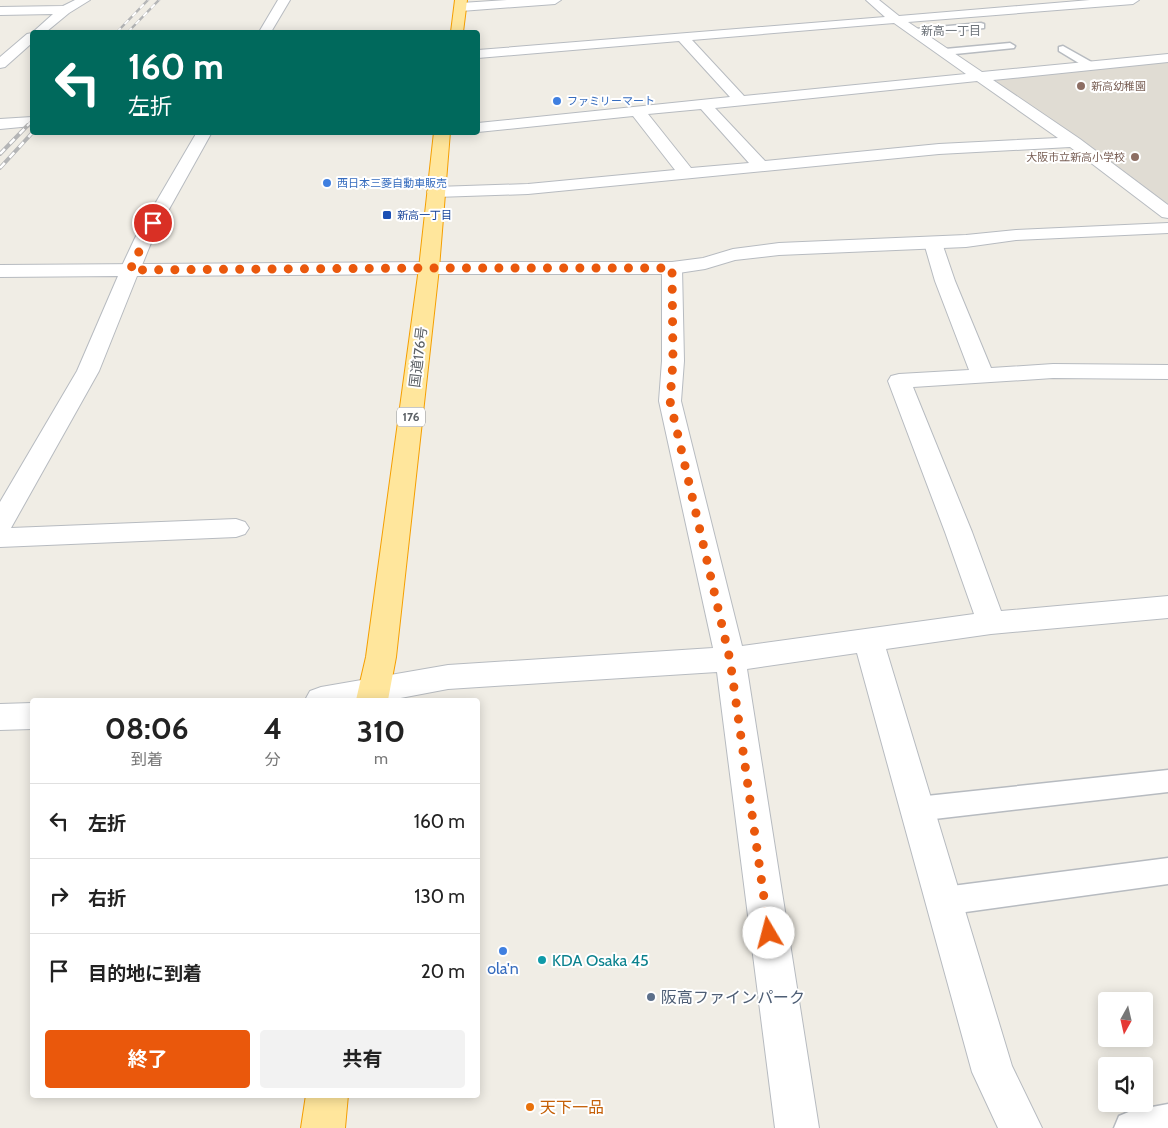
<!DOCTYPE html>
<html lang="ja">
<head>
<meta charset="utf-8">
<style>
	body { margin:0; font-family:Cabin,"Noto Sans JP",sans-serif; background:#f2f2f2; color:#222; height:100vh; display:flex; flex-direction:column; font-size:19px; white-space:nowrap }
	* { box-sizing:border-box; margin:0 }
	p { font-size:16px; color:#767676 }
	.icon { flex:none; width:28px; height:28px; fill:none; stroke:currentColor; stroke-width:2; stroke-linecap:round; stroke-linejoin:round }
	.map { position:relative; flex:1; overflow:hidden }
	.details { position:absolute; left:30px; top:698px; width:450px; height:400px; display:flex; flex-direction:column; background:#fff; border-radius:5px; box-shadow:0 2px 12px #0003 }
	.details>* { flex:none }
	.top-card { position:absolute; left:30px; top:30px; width:450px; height:105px; border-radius:5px; box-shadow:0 2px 12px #0003; background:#00695c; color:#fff; overflow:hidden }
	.needle { width:32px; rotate:188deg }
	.tools { position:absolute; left:1098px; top:992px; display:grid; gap:10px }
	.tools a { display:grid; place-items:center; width:55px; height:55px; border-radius:5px; background:#fff; box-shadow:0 2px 12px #0003; font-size:25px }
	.pin { position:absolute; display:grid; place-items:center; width:42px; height:42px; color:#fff; margin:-21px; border:2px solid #fff; border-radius:50%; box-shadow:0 1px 5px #0007 }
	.me { position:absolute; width:55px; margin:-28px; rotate:352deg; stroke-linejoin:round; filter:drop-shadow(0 0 4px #0008) }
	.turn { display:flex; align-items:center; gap:18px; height:105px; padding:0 15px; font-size:22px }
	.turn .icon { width:65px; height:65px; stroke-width:2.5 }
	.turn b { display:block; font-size:35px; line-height:42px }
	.eta { display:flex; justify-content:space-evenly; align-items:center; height:85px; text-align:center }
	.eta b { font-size:30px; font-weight:700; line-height:35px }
	.primary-button { display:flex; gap:10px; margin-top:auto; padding:10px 15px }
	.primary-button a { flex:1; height:58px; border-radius:5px; background:#ea580c; color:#fff; font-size:20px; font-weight:700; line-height:58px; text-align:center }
	.primary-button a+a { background:#f2f2f2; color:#222 }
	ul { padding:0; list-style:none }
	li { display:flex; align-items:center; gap:15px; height:75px; padding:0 15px; border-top:1px solid #e0e0e0 }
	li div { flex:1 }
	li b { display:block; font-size:19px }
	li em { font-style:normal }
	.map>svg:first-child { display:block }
</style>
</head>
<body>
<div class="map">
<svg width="1168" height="1128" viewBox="0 0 1168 1128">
	<rect width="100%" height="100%" fill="#f0ede5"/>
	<!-- education -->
	<path fill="#e0dcd3" d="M 1168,61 L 1168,204 L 995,83 L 999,78 Z"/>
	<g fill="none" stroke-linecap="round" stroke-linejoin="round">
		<!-- service casing -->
		<g stroke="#b7bbc0" stroke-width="3">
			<path id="service" d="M 981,23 L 984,24 L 984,28 L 916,35 L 911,32 L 916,29 Z
				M 1010,43 L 1015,46 L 1014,48 L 945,55 L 940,52 L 945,49 Z
				M 1063,46 L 1095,64 L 1096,66 L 1091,69 L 1087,68 L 1059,51 L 1059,47 Z
				M 1168,770 L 1168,792 L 917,821 L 908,817 L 904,809 L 908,801 L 917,797 Z
				M 1168,858 L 1168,884 L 944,915 L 934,911 L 930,901 L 934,891 L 944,887 Z
				M 1168,1104 L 1168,1128 L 1114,1128 L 1119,1116 L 1131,1111 Z"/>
		</g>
		<!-- minor casing -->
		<g stroke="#b7bbc0" stroke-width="2">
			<path id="minor" d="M 507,0 L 561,0 L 555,4 L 461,11 L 455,7 L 461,3 Z
				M 866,0 L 879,0 L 899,16 L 1090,0 L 1139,0 L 1133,4 L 908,22 L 982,72 L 1168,54 L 1168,62 L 993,80 L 1080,139 L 1168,205 L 1168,218 L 1162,217 L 1070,147 L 939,154 L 528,194 L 436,197 L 430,196 L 427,192 L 430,188 L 436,187 L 528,184 L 675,170 L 633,116 L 478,132 L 478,123 L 730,97 L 679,41 L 478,58 L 478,50 L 885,17 ZM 894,23 L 966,74 L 744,96 L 692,40 ZM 977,81 L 1058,138 L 939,144 L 765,161 L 715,108 ZM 701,109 L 749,163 L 691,168 L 648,114 Z
				M 933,237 L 940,239 L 942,243 L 955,281 L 991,368 L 1053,364 L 1168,365 L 1168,379 L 1053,378 L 913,387 L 972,532 L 1001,611 L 1168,596 L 1168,618 L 991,634 L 886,649 L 1012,1066 L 1042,1128 L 998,1128 L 972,1072 L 857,653 L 747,669 L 819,1128 L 775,1128 L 717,672 L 448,689 L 390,700 L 305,700 L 310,691 L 321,687 L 448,665 L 713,648 L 659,401 L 662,361 L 662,268 L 665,264 L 672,262 L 679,264 L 682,268 L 684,361 L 681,401 L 742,646 L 974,614 L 945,532 L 888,381 L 891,376 L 899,374 L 969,370 L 935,281 L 924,243 L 926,239 Z
				M 429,262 L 436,264 L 439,268 L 436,272 L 429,274 L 137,276 L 99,371 L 11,528 L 236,519 L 245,522 L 249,528 L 245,534 L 236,537 L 0,547 L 0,502 L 77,371 L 118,276 L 0,277 L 0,265 Z
				M 32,703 L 32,729 L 0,730 L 0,704 Z"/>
		</g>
		<!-- tertiary casing -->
		<g stroke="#b7bbc0" stroke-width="2">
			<path id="tertiary" d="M 75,0 L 90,0 L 69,13 L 46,32 L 33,32 L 53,14 L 0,15 L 0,7 L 63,6 Z
				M 278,0 L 290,0 L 271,32 L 259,32 Z
				M 32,33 L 32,43 L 5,67 L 0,68 L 0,57 L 27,34 Z
				M 32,117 L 32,126 L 0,129 L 0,119 Z
				M 197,132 L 212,132 L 153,238 L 140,270 L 137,274 L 130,276 L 123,274 L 120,270 L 135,238 Z
				M 1168,223 L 1168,233 L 1016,240 L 966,247 L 779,255 L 735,260 L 705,269 L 672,274 L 429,274 L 422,272 L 419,268 L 422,264 L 429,262 L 672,262 L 703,258 L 733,249 L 779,243 L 966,235 L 1016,230 Z"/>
		</g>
		<!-- trunk casing -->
		<g stroke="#f59f00" stroke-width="2">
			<path id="trunk" d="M 455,0 L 467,0 L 463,32 L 451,32 Z
				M 434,132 L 450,132 L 439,268 L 396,657 L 388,700 L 356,700 L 366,657 L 419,268 Z
				M 306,1095 L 348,1095 L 345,1128 L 301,1128 Z"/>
		</g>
		<!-- service -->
		<use href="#service" fill="#fff" fill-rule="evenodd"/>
		<!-- minor -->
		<use href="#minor" fill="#fff" fill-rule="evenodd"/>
		<!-- tertiary -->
		<use href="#tertiary" fill="#fff" fill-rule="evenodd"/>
		<!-- trunk -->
		<use href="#trunk" fill="#ffe69c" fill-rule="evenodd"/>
		<!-- rail-far1 casing -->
		<g stroke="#b4b5b6" stroke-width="2.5">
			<path id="rail-far1" d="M 117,32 L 148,0
				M 128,32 L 159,0
				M 27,126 L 32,121"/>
		</g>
		<!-- rail casing -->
		<g stroke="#b4b5b6" stroke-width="4">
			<path id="rail" d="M 0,154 L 28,125
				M 0,168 L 33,132"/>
		</g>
		<!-- rail-far1 -->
		<use href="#rail-far1" stroke="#fff" stroke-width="2" stroke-dasharray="5.5" stroke-linecap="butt"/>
		<!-- rail -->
		<use href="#rail" stroke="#fff" stroke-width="2.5" stroke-dasharray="7" stroke-linecap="butt"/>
	</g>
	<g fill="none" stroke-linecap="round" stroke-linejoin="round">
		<!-- route -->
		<path stroke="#ea580c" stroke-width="9" stroke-dasharray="0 16.2" d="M 153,223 L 130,270 L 429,268 L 672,268 L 673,361 L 670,401 L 730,660 L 769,933"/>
	</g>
	<!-- markers -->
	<g fill="#8d6e63" stroke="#fff" stroke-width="2">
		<circle cx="1081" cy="86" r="5"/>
		<circle cx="1135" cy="157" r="5"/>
	</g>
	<g fill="#3f7fe0" stroke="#fff" stroke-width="2">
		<circle cx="557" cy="101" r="5"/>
		<circle cx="327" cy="183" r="5"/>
		<circle cx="503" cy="951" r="5"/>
	</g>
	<rect fill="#1a4fb4" stroke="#fff" stroke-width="2" x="382" y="210" width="10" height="10" rx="2.5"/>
	<circle fill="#0f9aa8" stroke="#fff" stroke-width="2" cx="542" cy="960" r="5"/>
	<circle fill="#5c6f8a" stroke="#fff" stroke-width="2" cx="651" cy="997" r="5"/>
	<circle fill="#e8710a" stroke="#fff" stroke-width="2" cx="530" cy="1107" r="5"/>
	<g text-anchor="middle" stroke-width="4" stroke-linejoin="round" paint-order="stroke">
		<!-- far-education labels -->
		<g font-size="11" fill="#785e54" stroke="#fff" text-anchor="start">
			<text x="1091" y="90">新高幼稚園</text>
			<text x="1125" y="161" text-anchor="end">大阪市立新高小学校</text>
		</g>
		<!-- far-shop labels -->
		<g font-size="11" fill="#366cbe" stroke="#fff" text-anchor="start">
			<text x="567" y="105">ファミリーマート</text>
			<text x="337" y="187">西日本三菱自動車販売</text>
		</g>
		<!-- far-transit labels -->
		<g font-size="11" fill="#164399" stroke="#fff" text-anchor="start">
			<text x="397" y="219">新高一丁目</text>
		</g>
		<!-- far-neighbourhood labels -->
		<g font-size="12" fill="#6d7379" stroke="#fff">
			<text x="951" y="35">新高一丁目</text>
		</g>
		<!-- shield labels -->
		<rect fill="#fff" stroke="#8d9094" stroke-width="1" x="397" y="407.5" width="28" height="19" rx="4"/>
		<g font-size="12" font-weight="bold" fill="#5c6166">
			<text x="411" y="421">176</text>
		</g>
		<!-- street labels -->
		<g font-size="14" fill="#5c6166" stroke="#fff">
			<text transform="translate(418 357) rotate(-83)" y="5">国道176号</text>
		</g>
		<!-- near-culture labels -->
		<g font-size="16" fill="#0d838f" stroke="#fff" text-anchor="start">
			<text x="552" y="966">KDA Osaka 45</text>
		</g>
		<!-- near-shop labels -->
		<g font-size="16" fill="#366cbe" stroke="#fff">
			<text x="503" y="974">ola'n</text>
		</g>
		<!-- near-service labels -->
		<g font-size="16" fill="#4e5e75" stroke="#fff" text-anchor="start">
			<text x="661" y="1003">阪高ファインパーク</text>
		</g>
		<!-- near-food labels -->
		<g font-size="16" fill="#c56008" stroke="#fff" text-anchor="start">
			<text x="540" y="1113">天下一品</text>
		</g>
	</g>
</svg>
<div class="tools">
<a><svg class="needle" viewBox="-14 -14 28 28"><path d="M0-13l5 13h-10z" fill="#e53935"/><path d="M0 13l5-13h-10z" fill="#767676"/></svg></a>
<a><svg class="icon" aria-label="sound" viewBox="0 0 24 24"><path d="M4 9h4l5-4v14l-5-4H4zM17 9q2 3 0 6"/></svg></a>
</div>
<div class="pin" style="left:153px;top:223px;background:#d93025"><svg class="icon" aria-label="arrive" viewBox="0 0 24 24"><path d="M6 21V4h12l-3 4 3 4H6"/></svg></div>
<svg class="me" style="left:769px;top:933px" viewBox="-20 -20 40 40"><circle r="19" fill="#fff"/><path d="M0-13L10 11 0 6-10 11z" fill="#ea580c"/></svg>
<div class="top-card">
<div class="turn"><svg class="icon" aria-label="left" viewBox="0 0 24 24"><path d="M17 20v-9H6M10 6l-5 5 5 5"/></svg><div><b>160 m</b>左折</div></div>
</div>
<section class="details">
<div class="eta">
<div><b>08:06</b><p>到着</p></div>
<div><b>4</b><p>分</p></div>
<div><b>310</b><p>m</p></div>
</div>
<ul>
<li><svg class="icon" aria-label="left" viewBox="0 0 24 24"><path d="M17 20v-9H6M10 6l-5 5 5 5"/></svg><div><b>左折</b></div><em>160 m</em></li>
<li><svg class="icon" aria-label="right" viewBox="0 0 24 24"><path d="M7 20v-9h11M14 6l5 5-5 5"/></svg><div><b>右折</b></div><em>130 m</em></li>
<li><svg class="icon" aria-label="arrive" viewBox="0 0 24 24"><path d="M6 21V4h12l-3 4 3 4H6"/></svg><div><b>目的地に到着</b></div><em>20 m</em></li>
</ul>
<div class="primary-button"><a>終了</a><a>共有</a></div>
</section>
</div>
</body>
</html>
